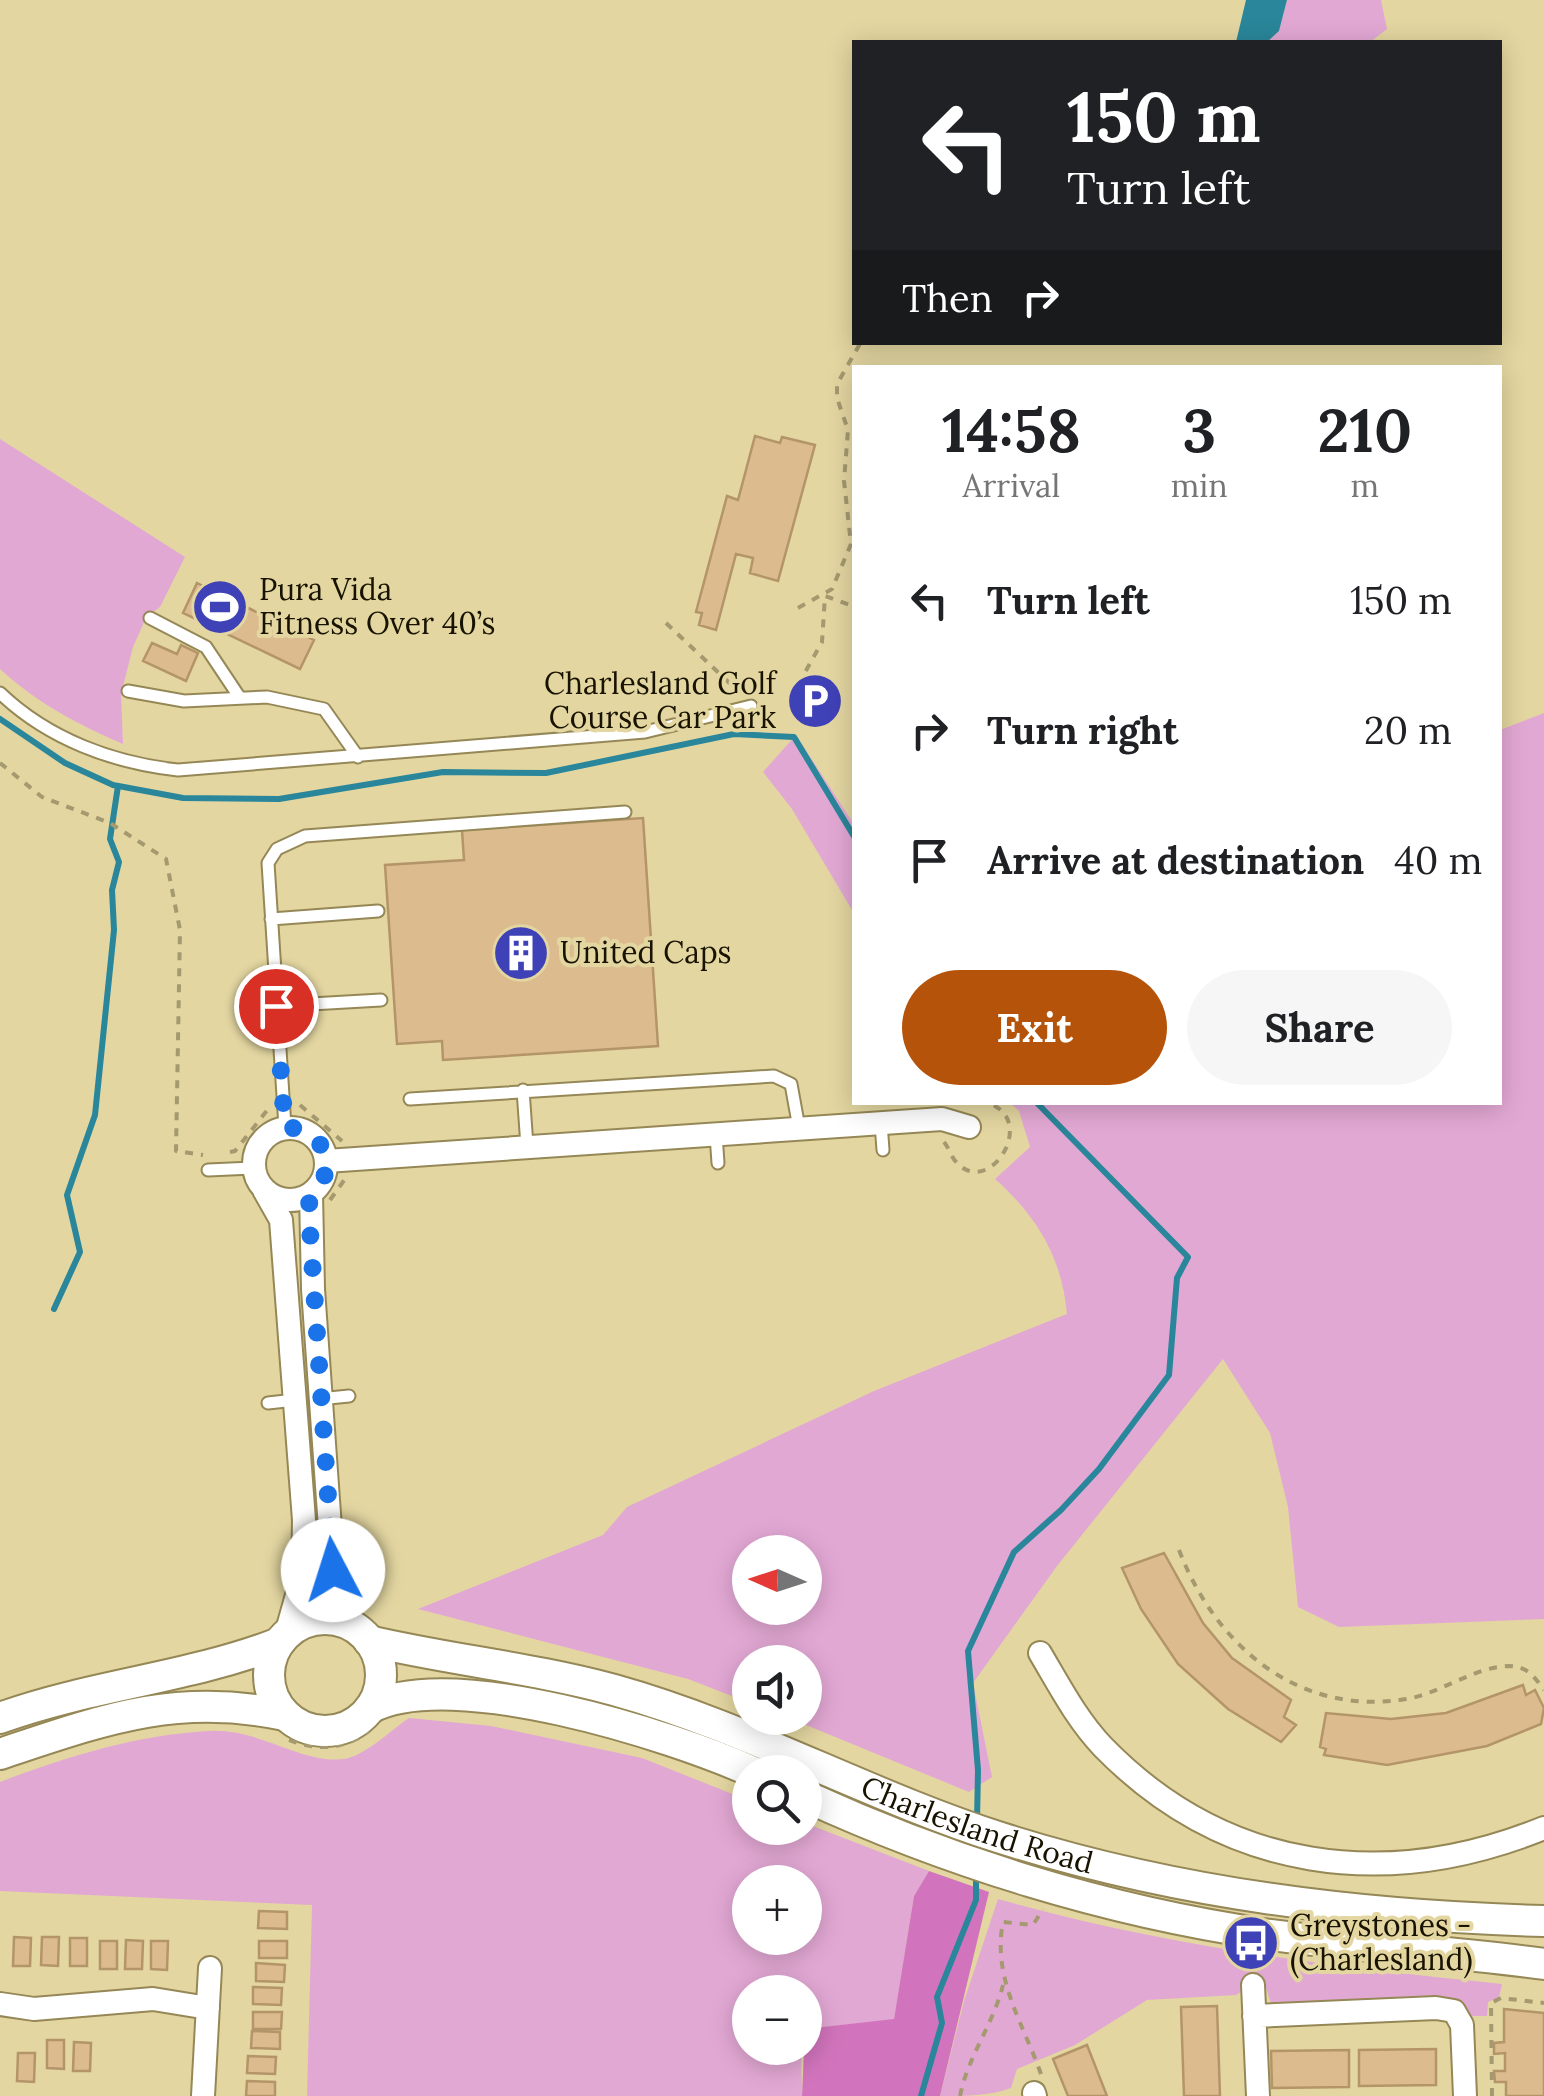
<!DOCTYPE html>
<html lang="en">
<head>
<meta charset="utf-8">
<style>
	body { margin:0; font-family:Lora,serif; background:#f6f6f6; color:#202124; height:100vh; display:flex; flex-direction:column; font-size:38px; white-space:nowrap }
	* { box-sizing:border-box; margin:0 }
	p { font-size:32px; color:#757577 }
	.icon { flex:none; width:55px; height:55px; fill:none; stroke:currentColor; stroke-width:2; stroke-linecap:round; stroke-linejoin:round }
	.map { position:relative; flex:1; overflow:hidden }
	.details { position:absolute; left:852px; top:365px; width:650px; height:740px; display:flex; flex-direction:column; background:#fff; border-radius:0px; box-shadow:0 5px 25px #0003 }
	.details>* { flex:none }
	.guide { position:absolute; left:852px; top:40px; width:650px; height:305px; border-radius:0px; box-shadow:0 5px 25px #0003; background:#202124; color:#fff; overflow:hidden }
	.needle { width:65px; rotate:273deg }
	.buttons { position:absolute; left:732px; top:1535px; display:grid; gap:20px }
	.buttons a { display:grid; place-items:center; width:90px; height:90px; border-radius:50%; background:#fff; box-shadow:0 5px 25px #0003; font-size:50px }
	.pin { position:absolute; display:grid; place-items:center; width:85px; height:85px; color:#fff; margin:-42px; border:5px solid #fff; border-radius:50%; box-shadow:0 2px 10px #0007 }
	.me { position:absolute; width:110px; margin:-55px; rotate:355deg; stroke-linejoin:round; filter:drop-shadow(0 0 8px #0008) }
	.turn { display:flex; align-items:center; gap:35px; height:210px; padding:0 50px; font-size:45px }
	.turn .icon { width:130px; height:130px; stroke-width:2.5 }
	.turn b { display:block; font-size:70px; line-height:85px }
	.then { display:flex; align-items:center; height:95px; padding:0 50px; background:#0003; gap:20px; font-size:38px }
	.eta { display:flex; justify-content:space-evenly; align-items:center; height:170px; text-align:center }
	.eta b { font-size:60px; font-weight:800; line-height:70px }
	.cta { display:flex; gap:20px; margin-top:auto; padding:20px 50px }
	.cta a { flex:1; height:115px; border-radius:60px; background:#b45309; color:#fff; font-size:40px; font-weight:800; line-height:115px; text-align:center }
	.cta a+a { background:#f6f6f6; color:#202124 }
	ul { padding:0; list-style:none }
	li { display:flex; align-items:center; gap:30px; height:130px; padding:0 50px }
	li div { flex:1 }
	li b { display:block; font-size:38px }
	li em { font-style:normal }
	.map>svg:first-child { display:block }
</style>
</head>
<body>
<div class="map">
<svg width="1544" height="2096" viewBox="0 0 1544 2096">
	<rect width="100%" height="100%" fill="#e3d6a1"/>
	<!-- green -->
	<path fill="#e2a8d4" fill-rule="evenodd" d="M 1287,0 L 1381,0 L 1387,29 L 1370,42 L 1267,42 L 1279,31 Z
		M 0,439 L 185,557 L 160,607 L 146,618 L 133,647 L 121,694 L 123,744 C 77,724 37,703 0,669 Z
		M 1544,713 L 1544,1619 L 1339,1627 L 1298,1607 L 1288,1507 L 1270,1433 L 1223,1359 L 1057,1566 L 973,1683 L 992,1777 L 969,1792 L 789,1718 L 805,1718 L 805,1662 L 750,1662 L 750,1703 L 688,1679 L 418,1609 L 603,1535 L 627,1507 L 874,1391 L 1067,1314 C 1062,1258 1037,1216 995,1179 L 1030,1147 L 1019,1111 L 1010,1103 L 1500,1102 L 1500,730 ZM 750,1552 L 805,1552 L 805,1608 L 750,1608 Z
		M 796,735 L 855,826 L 855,915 L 792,809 L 763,772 Z
		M 409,1718 L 491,1726 L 642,1758 L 750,1801 L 750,1828 L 805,1828 L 805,1823 L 929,1871 L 914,1896 L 894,2020 L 805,2029 L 805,1992 L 750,1992 L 750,2048 L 801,2048 L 802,2096 L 307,2096 L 312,1905 L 0,1891 L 0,1782 C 69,1756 136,1735 209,1731 C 260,1728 300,1764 344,1759 C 365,1756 391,1730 409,1718 ZM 750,1882 L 805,1882 L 805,1938 L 750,1938 Z
		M 998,1899 C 1170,1947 1325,1966 1502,1984 L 1499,1997 L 1488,2002 L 1487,2016 L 1471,2016 L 1452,1999 L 1271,2003 L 1263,1979 L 1246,1980 L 1244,1990 L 1236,1995 L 1147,2000 L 1075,2045 L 1017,2069 L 1011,2088 C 988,2096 968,2096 940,2096 L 964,2001 Z"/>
	<!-- forest -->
	<path fill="#d274bd" d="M 929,1871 L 989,1892 L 940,2096 L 802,2096 L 805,2029 L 894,2019 L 914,1896 Z"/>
	<!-- water -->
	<path fill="#2a869a" d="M 1246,0 L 1287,0 L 1279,31 L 1267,42 L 1236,42 Z"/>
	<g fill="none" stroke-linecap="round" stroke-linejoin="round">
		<!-- stream -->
		<path stroke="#2a869a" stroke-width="6" d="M 0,719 L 65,763 L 113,785 L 183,798 L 279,799 L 443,772 L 546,773 L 734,734 L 794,737 L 855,838
			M 54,1309 L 80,1252 L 67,1195 L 95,1115 L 114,930 L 112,890 L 119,862 L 110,839 L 118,786
			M 977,1821 L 978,1770 L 968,1651 L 1014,1552 L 1061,1510 L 1099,1469 L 1169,1375 L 1177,1278 L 1188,1257 L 1036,1102
			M 921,2096 L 942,2023 L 937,1997 L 976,1900 L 976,1874"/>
	</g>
	<!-- building -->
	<path fill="#dcbc8f" stroke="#b49569" stroke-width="2.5" d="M 755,436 L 780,443 L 782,437 L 815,445 L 778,581 L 750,573 L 753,558 L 736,554 L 716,630 L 699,625 L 702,613 L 696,612 L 727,496 L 738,500 Z
		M 197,583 L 314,640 L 300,669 L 183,613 Z
		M 152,643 L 177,654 L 181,645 L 198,653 L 186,681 L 143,661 Z
		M 643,818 L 658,1046 L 443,1060 L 442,1041 L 397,1044 L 385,865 L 464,860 L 462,830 Z
		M 1164,1553 L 1203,1623 L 1232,1658 L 1291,1700 L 1284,1717 L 1296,1725 L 1281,1742 L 1228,1709 L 1178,1664 L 1141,1609 L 1122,1568 Z
		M 1523,1685 L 1526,1695 L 1535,1690 L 1544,1708 L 1541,1724 L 1487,1746 L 1387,1765 L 1324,1755 L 1326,1749 L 1320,1747 L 1326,1713 L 1391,1719 L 1446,1713 Z
		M 259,1911 L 287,1912 L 287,1929 L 258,1928 Z
		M 14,1937 L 31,1938 L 30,1966 L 13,1966 Z
		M 42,1937 L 59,1937 L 58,1966 L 41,1965 Z
		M 70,1938 L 87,1938 L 87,1966 L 70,1966 Z
		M 126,1940 L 143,1941 L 142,1969 L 125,1969 Z
		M 100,1941 L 117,1941 L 117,1969 L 100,1969 Z
		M 151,1941 L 168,1941 L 167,1970 L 151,1969 Z
		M 259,1941 L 287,1941 L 287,1958 L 259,1958 Z
		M 256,1963 L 285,1965 L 284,1982 L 256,1981 Z
		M 253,1987 L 282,1988 L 281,2005 L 253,2004 Z
		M 1217,2006 L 1220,2096 L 1184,2096 L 1181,2007 Z
		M 1504,2009 L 1544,2013 L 1544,2096 L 1506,2096 L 1506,2082 L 1495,2082 L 1494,2071 L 1505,2071 L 1505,2053 L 1494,2054 L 1494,2043 L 1504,2042 Z
		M 253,2012 L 282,2012 L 281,2029 L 253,2029 Z
		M 252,2031 L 280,2032 L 280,2049 L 251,2048 Z
		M 47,2040 L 64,2040 L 64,2069 L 47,2068 Z
		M 74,2042 L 91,2043 L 90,2071 L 73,2071 Z
		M 1087,2045 L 1107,2096 L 1068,2096 L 1053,2059 Z
		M 1436,2049 L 1436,2085 L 1359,2086 L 1359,2050 Z
		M 1349,2050 L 1349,2087 L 1272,2088 L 1271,2051 Z
		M 18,2053 L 35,2053 L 34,2082 L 17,2081 Z
		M 248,2056 L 276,2057 L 275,2074 L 247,2073 Z
		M 247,2081 L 275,2082 L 275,2096 L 246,2096 Z"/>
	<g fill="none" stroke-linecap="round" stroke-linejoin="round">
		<!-- service casing -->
		<g stroke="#958856" stroke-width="15">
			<path id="service" d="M 150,618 L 206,647 L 240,698
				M 128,691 L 184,701 L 267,697 L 324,709 L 358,757
				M 0,693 C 48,739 113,763 178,770 L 645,732 L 751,706
				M 271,919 L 378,911
				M 276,1006 L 381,1000
				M 523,1090 L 527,1146
				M 410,1099 L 774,1076 L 791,1084 L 799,1128
				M 881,1123 L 883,1150
				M 285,1127 L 268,863 L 277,849 L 305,836 L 625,812
				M 716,1134 L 718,1163
				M 208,1170 L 253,1168
				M 319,1399 L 349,1396
				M 268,1403 L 295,1400"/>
		</g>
		<!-- minor casing -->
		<g stroke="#958856" stroke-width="26">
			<path id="minor" d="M254 1164a36 36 0 1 1 72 0a36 36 0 1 1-72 0Z
				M 326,1161 L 942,1119 L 969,1127
				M 264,1190 L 281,1220 L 304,1520 L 303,1574 L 286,1634
				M 311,1194 L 313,1289 L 333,1570 L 351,1625
				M 1040,1653 C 1059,1685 1077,1720 1103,1747 C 1225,1872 1386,1892 1544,1828
				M 1253,1985 L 1258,2096
				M 0,2004 L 34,2009 L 153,1999 L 208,2008
				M 1254,2016 L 1436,2008 L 1454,2011 L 1462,2025 L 1465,2096
				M 1034,2093 L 1035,2096
				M 203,2096 L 210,1968"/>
		</g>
		<!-- secondary casing -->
		<g stroke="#958856" stroke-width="34">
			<g id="secondary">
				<circle cx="325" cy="1675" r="56"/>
				<path id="s1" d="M 369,1641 C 450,1660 534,1668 614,1690 C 747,1727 869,1796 1001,1838 C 1178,1894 1359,1916 1544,1921"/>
				<path d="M 370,1708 C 451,1665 671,1735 753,1772"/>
				<path d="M 0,1718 C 91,1685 189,1678 279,1643"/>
				<path d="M 0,1754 C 102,1720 176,1692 285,1715"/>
				<path d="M 805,1796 C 949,1862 1107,1911 1264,1934 C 1357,1947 1451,1951 1544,1964"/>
			</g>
		</g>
		<!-- path -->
		<path stroke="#a4996f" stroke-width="4" stroke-dasharray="8 8" stroke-linecap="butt" d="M 798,608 L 832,589 L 851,544 L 844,481 L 848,430 L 837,398 L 837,384 L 861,342
			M 666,623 L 739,692
			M 798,685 L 822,642 L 825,596 L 855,607
			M 0,763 L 42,797 L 110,823 L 166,859 L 180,930 L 176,1151 L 203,1155
			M 300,1105 L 342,1141
			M 944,1142 C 949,1148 951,1157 957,1163 C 991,1199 1041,1115 984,1102
			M 230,1152 L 235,1151 L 269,1108
			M 330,1200 L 345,1179
			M 1179,1550 C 1216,1646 1298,1717 1407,1699 C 1441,1693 1474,1667 1508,1666 C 1527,1666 1534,1676 1544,1690
			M 289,1740 C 317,1751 344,1750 369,1731
			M 1041,2074 C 1023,2023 992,1978 1003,1922 L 1033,1925 L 1043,1909
			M 960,2096 C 968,2056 993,2025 1003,1985
			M 1492,2096 L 1491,2003 L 1501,1998 L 1544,2003"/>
		<!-- service -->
		<use href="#service" stroke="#fff" stroke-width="11"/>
		<!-- minor -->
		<use href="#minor" stroke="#fff" stroke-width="22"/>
		<!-- secondary -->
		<use href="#secondary" stroke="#fff" stroke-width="30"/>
	</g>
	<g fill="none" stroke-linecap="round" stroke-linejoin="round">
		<!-- route -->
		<path stroke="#1a73e8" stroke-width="18" stroke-dasharray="0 32.4" d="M 276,1006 L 285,1127 C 310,1128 335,1149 324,1177 C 321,1184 312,1190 310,1197 C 308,1206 310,1220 310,1230 L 333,1570"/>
	</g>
	<!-- icons -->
	<defs>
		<g id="stadium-disc" transform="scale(2.875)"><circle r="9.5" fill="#3f41b6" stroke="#e3d6a1"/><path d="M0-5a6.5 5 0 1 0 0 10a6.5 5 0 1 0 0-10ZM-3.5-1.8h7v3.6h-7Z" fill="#fff"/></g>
		<g id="parking-disc" transform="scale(2.875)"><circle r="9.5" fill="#3f41b6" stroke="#e3d6a1"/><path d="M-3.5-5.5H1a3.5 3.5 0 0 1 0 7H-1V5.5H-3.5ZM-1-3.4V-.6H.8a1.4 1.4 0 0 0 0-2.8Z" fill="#fff"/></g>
		<g id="building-disc" transform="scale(2.875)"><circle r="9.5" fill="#3f41b6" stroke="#e3d6a1"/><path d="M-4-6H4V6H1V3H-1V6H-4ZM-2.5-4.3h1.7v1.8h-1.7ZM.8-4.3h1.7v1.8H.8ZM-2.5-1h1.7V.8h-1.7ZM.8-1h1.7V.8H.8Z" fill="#fff"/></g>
		<g id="bus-disc" transform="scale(2.875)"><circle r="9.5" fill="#3f41b6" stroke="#e3d6a1"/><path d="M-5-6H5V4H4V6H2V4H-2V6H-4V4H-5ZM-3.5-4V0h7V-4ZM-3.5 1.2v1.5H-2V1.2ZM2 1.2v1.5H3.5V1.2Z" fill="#fff"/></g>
	</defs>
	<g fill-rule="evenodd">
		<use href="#stadium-disc" x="220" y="607"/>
		<use href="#parking-disc" x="815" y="701"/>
		<use href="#building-disc" x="521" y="953"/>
		<use href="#bus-disc" x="1251" y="1943"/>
	</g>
	<g text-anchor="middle" stroke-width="8" stroke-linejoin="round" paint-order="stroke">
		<!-- poi labels -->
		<g font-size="30" fill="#181301" stroke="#e3d6a1" text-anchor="start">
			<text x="259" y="600">Pura Vida<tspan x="259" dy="34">Fitness Over 40’s</tspan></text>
			<text x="776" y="694" text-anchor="end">Charlesland Golf<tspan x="776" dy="34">Course Car Park</tspan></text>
			<text x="560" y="963">United Caps</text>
			<text x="1290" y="1936">Greystones -<tspan x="1290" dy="34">(Charlesland)</tspan></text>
		</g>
		<!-- street labels -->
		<g font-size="30" fill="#181301" stroke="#e3d6a1">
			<text dy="10" stroke="none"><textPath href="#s1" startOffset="638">Charlesland Road</textPath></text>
		</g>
	</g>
</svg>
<div class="buttons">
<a><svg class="needle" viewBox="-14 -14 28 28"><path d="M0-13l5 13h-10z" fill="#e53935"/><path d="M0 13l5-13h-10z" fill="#757577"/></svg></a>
<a><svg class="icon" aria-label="sound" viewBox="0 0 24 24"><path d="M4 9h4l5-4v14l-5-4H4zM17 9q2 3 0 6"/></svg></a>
<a><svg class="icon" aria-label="search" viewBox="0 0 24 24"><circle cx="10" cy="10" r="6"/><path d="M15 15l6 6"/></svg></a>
<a>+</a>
<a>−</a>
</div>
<div class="pin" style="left:276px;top:1006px;background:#d93025"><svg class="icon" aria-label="arrive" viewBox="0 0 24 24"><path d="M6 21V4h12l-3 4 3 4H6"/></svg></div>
<svg class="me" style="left:333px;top:1570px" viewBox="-20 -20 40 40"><circle r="19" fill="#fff"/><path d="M0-13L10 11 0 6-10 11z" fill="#1a73e8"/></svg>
<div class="guide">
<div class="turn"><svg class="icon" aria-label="left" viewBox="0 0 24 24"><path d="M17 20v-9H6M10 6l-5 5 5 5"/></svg><div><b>150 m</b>Turn left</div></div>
<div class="then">Then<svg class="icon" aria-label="right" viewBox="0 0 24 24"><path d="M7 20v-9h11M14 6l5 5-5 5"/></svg></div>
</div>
<section class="details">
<div class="eta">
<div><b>14:58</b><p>Arrival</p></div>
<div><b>3</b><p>min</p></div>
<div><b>210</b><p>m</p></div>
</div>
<ul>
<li><svg class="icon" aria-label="left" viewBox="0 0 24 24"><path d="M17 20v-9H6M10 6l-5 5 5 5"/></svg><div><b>Turn left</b></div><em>150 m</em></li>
<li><svg class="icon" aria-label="right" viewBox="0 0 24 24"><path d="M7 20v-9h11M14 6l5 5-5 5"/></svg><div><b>Turn right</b></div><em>20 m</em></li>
<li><svg class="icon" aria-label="arrive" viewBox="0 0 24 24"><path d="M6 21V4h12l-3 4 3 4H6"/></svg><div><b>Arrive at destination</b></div><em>40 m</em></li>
</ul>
<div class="cta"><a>Exit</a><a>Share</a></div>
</section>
</div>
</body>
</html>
